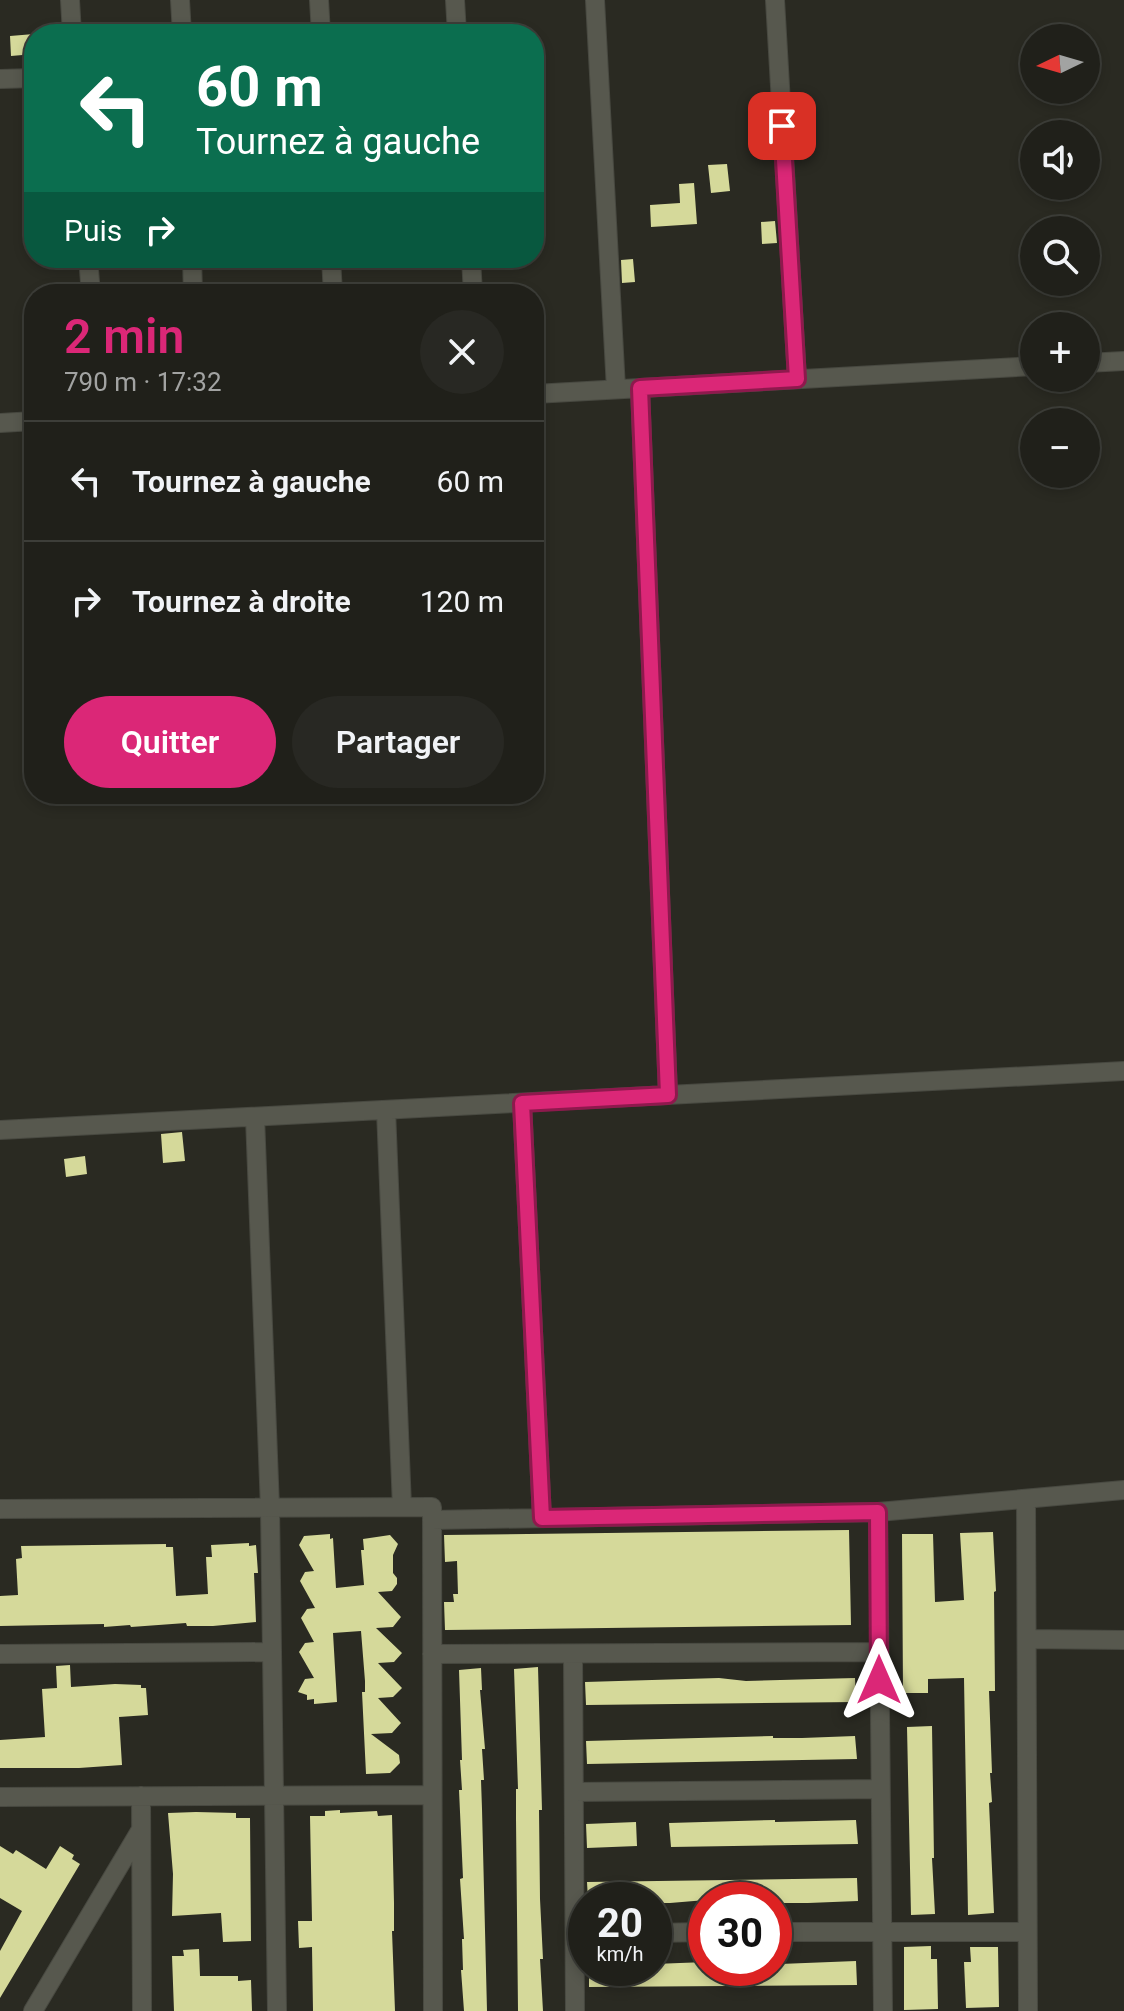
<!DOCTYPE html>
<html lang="fr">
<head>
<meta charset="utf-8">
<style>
	body { margin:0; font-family:Roboto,sans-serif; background:#282823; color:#f1f3f6; height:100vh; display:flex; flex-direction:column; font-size:30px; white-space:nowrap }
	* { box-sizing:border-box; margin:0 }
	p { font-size:26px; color:#a2a3a2 }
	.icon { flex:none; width:44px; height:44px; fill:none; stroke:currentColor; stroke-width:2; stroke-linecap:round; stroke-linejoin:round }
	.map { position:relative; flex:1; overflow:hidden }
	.panel { position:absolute; left:24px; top:284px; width:520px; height:520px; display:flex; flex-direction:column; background:#20201a; border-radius:32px; box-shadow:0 4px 12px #0003,0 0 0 2px #3d3e39 }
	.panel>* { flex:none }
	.guide { position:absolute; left:24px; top:24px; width:520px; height:244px; border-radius:32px; box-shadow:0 4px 12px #0003,0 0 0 2px #3d3e39; background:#0b6e4f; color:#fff; overflow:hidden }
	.needle { width:52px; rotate:265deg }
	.buttons { position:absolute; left:1020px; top:24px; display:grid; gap:16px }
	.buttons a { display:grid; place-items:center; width:80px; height:80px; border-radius:50%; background:#20201a; box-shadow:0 4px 12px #0003,0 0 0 2px #3d3e39; font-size:40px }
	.speed { position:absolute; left:568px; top:1882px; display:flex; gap:16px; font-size:40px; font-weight:700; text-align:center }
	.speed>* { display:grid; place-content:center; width:104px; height:104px; border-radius:50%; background:#20201a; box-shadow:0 4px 12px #0003,0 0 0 2px #3d3e39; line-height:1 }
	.speed small { font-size:20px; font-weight:400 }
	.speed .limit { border:12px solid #d22; background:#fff; color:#111 }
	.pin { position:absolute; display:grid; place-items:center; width:68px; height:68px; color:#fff; margin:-34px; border-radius:16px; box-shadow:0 4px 12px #0006 }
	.me { position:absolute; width:88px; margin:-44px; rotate:0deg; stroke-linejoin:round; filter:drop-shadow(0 0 6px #0008) }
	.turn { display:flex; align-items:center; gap:28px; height:168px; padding:0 40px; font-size:36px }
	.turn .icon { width:104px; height:104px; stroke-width:2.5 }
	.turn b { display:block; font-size:56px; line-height:68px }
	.then { display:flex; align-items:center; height:76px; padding:0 40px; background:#0003; gap:16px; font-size:30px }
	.round { display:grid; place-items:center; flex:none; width:84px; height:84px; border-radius:42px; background:#282823 }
	.headline { display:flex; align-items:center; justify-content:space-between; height:136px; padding:0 40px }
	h1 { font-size:48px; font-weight:600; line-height:60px; color:#db2777 }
	.action { display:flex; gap:16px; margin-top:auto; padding:16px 40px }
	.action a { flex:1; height:92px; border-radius:48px; background:#db2777; color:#fff; font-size:32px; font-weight:600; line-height:92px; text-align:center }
	.action a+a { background:#282823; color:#f1f3f6 }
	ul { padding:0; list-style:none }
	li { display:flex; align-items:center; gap:24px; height:120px; padding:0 40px; border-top:2px solid #3d3e39 }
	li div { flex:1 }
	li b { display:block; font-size:30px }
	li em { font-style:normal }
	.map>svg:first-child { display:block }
</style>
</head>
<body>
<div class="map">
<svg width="1124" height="2011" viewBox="0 0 1124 2011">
	<rect width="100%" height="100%" fill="#2a2a22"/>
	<!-- building -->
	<path fill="#d5d99a" d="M 34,34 L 34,54 L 11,56 L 10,36 Z
		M 727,164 L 730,191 L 711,193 L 708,165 Z
		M 694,183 L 697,224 L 651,227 L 650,205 L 680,203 L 679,184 Z
		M 775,221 L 777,243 L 762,244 L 761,222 Z
		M 633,259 L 635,282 L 622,283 L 621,260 Z
		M 182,1132 L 185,1161 L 163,1163 L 161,1134 Z
		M 85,1156 L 87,1174 L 66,1177 L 64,1159 Z
		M 849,1530 L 851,1625 L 445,1630 L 444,1602 L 454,1602 L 453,1594 L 458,1594 L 457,1561 L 445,1562 L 444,1535 Z
		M 993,1532 L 996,1591 L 994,1592 L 995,1691 L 989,1691 L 992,1773 L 990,1773 L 992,1802 L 989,1803 L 994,1913 L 968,1915 L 964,1678 L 928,1679 L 928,1693 L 903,1693 L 902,1534 L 933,1534 L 935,1602 L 964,1600 L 960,1533 Z
		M 330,1534 L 330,1539 L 333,1538 L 336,1588 L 364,1585 L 361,1550 L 364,1550 L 363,1539 L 390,1535 L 398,1544 L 393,1555 L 393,1573 L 397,1578 L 397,1584 L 392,1591 L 378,1592 L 401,1617 L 393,1627 L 376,1628 L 402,1653 L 394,1662 L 378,1663 L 402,1688 L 393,1697 L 378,1698 L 401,1723 L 392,1733 L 371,1734 L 399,1755 L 400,1763 L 390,1773 L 366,1774 L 362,1692 L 365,1692 L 365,1681 L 361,1631 L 333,1633 L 337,1702 L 314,1704 L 314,1699 L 307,1700 L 307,1695 L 298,1692 L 305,1679 L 314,1678 L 299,1652 L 305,1643 L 314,1642 L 301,1618 L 307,1609 L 315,1608 L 300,1581 L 305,1572 L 314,1571 L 299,1545 L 304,1536 Z
		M 249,1543 L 249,1546 L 256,1545 L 258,1573 L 254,1573 L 256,1622 L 213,1626 L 187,1626 L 186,1623 L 131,1627 L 130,1625 L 104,1627 L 104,1624 L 0,1626 L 0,1596 L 18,1595 L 16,1559 L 22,1558 L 21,1546 L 166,1544 L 166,1547 L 173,1547 L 176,1596 L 208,1594 L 206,1557 L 212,1557 L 211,1545 Z
		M 70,1665 L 71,1687 L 115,1684 L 141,1685 L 141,1688 L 146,1688 L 148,1715 L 119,1717 L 122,1765 L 79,1768 L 0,1768 L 0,1740 L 45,1737 L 42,1689 L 57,1688 L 56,1666 Z
		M 538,1667 L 542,1810 L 539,1810 L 540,1899 L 543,1959 L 540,1959 L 543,2011 L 518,2011 L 516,1819 L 516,1789 L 518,1789 L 514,1669 Z
		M 481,1668 L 482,1690 L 480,1690 L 485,1749 L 482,1749 L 484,1780 L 481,1780 L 482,1809 L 487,2011 L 464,2011 L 461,1970 L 463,1970 L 462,1939 L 464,1939 L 460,1879 L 463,1878 L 459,1790 L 462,1790 L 460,1760 L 462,1760 L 459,1670 Z
		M 719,1678 L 746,1681 L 855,1678 L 856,1702 L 586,1705 L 585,1682 Z
		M 932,1726 L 934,1858 L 932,1858 L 935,1914 L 911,1915 L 907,1727 Z
		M 773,1736 L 773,1738 L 802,1738 L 855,1736 L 857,1759 L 587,1764 L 586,1741 Z
		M 340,1810 L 340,1813 L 377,1811 L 378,1816 L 392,1815 L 394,1903 L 394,1931 L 392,1931 L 395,2011 L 313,2011 L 312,1947 L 299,1948 L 298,1921 L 312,1921 L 310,1816 L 325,1816 L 325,1811 Z
		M 196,1812 L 236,1813 L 236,1818 L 250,1818 L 251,1941 L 223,1942 L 221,1913 L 172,1916 L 173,1874 L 168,1813 Z
		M 775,1820 L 775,1822 L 856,1820 L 858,1844 L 671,1847 L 669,1823 Z
		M 636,1822 L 637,1846 L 587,1848 L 586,1824 Z
		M 0,1846 L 13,1854 L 16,1850 L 46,1869 L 60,1846 L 74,1855 L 72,1859 L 80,1864 L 0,1998 L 0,1951 L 22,1911 L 0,1898 Z
		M 857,1878 L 858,1901 L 808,1903 L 780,1903 L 774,1902 L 774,1900 L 706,1900 L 670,1903 L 654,1903 L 654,1900 L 588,1900 L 587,1882 Z
		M 931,1946 L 931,1959 L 937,1959 L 938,2009 L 904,2010 L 904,1947 Z
		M 970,1947 L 998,1947 L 999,2007 L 966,2008 L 964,1962 L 971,1962 Z
		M 199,1949 L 200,1976 L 238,1976 L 238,1981 L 251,1980 L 252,2011 L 174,2011 L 172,1956 L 184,1956 L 183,1950 Z
		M 856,1961 L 857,1985 L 589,1987 L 589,1968 L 654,1968 L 654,1964 L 706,1962 L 706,1968 L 781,1968 L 780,1964 Z"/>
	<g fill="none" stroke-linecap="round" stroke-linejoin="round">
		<!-- minor casing -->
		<g stroke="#484941" stroke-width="20">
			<path id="minor" d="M 70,0 L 72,34
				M 180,0 L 182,34
				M 319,0 L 321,34
				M 455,0 L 457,34
				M 595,0 L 616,389
				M 775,0 L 797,379
				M 0,79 L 34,78
				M 88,258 L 91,294
				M 192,258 L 193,294
				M 331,258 L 333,294
				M 471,258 L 473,294
				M 1086,363 L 1124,361
				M 640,388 L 668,1095
				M 534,394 L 1034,366
				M 0,423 L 34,421
				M 522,1103 L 542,1518
				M 386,1110 L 402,1507
				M 255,1117 L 270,1508 L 277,2011
				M 0,1130 L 1124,1071
				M 1026,1499 L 1028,2011
				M 0,1509 L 432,1507 L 433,2011
				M 878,1512 L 883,2011
				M 432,1520 L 878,1512 L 1124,1490
				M 1027,1639 L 1124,1640
				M 0,1654 L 272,1652
				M 432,1654 L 879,1652
				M 573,1655 L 575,2011
				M 574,1792 L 880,1789
				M 141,1796 L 142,2011
				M 0,1797 L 432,1795
				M 774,1932 L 1026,1932
				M 654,1933 L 706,1932
				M 33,2011 L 140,1831"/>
		</g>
		<!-- minor -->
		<use href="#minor" stroke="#57584e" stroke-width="18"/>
	</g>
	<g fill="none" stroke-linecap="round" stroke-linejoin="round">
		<!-- route casing -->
		<g stroke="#8e194d" stroke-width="20">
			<path id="route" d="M 782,126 L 797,379 L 640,388 L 668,1095 L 522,1103 L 542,1518 L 878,1512 L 879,1680"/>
		</g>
		<!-- route -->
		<use href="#route" stroke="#db2777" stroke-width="14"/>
	</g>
</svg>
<div class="buttons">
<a><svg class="needle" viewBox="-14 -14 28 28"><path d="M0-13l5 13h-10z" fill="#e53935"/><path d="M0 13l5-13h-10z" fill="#a2a3a2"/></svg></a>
<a><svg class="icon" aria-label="sound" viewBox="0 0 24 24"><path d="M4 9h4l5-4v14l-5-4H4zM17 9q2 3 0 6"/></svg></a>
<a><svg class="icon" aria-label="search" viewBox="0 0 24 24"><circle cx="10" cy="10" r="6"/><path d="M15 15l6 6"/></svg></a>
<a>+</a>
<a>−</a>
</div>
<div class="speed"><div>20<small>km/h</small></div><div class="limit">30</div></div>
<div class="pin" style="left:782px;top:126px;background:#d93025"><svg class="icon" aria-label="arrive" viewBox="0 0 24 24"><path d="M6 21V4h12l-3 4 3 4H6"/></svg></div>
<svg class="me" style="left:879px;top:1680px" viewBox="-20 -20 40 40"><path d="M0-17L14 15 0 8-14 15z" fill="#db2777" stroke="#fff" stroke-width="4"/></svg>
<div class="guide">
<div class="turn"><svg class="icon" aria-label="left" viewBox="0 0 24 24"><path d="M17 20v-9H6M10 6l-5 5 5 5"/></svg><div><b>60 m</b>Tournez à gauche</div></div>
<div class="then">Puis<svg class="icon" aria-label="right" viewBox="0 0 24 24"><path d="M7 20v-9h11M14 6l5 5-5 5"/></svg></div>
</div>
<section class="panel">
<div class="headline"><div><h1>2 min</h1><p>790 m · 17:32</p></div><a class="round"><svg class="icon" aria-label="close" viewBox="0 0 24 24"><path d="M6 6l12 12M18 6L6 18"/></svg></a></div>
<ul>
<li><svg class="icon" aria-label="left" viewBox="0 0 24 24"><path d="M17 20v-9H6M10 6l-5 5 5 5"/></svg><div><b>Tournez à gauche</b></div><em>60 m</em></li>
<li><svg class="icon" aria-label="right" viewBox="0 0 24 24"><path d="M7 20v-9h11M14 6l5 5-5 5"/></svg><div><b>Tournez à droite</b></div><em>120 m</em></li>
</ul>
<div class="action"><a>Quitter</a><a>Partager</a></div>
</section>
</div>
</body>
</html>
